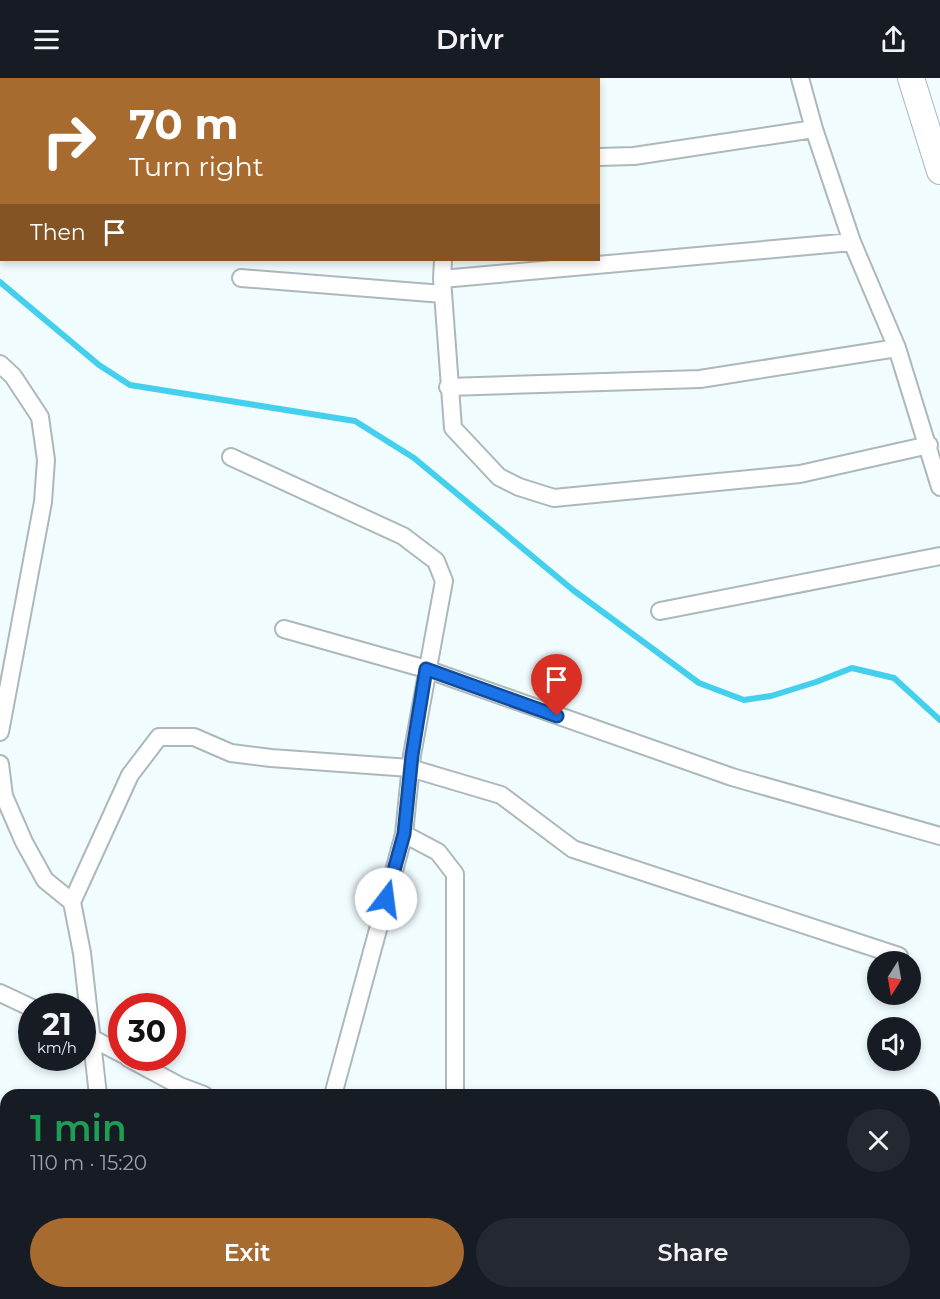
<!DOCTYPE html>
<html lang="en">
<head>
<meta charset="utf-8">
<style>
	body { margin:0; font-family:Montserrat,sans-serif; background:#242831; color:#f1f3f6; height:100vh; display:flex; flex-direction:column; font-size:22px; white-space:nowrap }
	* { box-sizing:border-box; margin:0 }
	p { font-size:20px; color:#9ea1a6 }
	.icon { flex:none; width:33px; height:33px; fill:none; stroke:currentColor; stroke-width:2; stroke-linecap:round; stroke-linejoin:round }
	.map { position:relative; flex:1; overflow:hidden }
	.side { position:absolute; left:0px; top:1011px; width:940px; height:210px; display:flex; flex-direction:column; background:#171b24; border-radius:18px 18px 0 0; box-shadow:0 3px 9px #0003 }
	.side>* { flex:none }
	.hud { position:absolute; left:0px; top:0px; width:600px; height:183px; box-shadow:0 3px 9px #0003; background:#a76a2f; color:#fff; overflow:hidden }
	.needle { width:39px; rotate:191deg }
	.buttons { position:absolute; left:867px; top:873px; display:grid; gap:12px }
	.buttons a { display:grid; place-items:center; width:54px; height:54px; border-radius:50%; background:#171b24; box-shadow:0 3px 9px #0003; font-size:30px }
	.speed { position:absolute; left:18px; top:915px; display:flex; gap:12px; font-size:30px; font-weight:700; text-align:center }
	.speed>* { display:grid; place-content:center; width:78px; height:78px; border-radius:50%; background:#171b24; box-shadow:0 3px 9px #0003; line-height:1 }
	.speed small { font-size:15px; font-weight:400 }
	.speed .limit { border:9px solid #d22; background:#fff; color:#111 }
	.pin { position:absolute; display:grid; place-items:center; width:51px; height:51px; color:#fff; margin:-62px -26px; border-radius:50% 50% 50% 0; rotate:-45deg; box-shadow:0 0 6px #0007 }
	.pin .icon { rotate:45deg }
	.me { position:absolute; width:66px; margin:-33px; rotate:15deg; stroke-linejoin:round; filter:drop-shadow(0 0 4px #0008) }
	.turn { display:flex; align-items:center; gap:21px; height:126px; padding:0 30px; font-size:27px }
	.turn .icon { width:78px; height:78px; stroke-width:2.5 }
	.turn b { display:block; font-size:42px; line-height:51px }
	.then { display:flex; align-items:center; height:57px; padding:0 30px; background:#0003; gap:12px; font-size:22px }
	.round { display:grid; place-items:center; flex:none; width:63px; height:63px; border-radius:32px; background:#242831 }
	.headline { display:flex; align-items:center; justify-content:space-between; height:102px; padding:0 30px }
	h1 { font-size:36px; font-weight:600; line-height:45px; color:#1e9e55 }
	.button { display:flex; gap:12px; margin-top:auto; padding:12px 30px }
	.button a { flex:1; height:69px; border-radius:36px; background:#a76a2f; color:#fff; font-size:24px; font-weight:600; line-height:69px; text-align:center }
	.button a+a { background:#242831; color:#f1f3f6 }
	header { display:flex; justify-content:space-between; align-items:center; height:78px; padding:0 30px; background:#171b24; font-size:27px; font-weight:600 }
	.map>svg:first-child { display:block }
</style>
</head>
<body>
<header><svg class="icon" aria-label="menu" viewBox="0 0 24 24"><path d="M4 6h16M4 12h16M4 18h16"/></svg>Drivr<svg class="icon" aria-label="share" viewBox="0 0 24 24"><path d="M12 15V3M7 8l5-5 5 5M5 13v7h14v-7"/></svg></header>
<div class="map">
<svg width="940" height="1221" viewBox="0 0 940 1221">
	<rect width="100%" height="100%" fill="#f1fcfe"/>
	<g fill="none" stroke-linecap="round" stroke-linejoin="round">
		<!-- stream -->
		<path stroke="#44d0ed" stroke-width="6" d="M 0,204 L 99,287 L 130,307 L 355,343 L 414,380 L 573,512 L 699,605 L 744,622 L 771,618 L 816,604 L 852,590 L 894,600 L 940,642"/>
		<!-- minor casing -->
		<g stroke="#acb8bc" stroke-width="20">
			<path id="minor" d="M 800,0 L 814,51 L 852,164 L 897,270 L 940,409
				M 152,2 L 152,0
				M 451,2 L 451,0
				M 0,34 L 2,35
				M 598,79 L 634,78 L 814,51
				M 443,182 L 442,201 L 453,350 L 499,399 L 519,409 L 554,420 L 800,396 L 929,367
				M 241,200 L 443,216
				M 442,201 L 852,164
				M 0,286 L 13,298 L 40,339 L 46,382 L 43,424 L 0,654
				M 448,309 L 700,301 L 897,270
				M 231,379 L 403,458 L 436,483 L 444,503 L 412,677 L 404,756 L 333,1017
				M 660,533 L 940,478
				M 284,551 L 426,591 L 732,699 L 940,758
				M 0,686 L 4,718 L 24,764 L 45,802 L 72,824 L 82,875 L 98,1017
				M 404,756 L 438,774 L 455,796 L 455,1017
				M 72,824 L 130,697 L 159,659 L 194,659 L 231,675 L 271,680 L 410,690 L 501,717 L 573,771 L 899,878
				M 0,915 L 32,930
				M 86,957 L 122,976
				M 128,980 L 180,1008 L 204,1017
				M 0,1147 L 6,1175
				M 15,1215 L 16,1221
				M 121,1215 L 124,1221
				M 433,1221 L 434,1215
				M 597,1221 L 598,1215
				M 836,1221 L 839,1215"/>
		</g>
		<!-- primary casing -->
		<g stroke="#acb8bc" stroke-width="28">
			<path id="primary" d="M 911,0 L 940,93"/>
		</g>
		<!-- minor -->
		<use href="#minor" stroke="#fff" stroke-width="16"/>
		<!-- primary -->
		<use href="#primary" stroke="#fff" stroke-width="26"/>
	</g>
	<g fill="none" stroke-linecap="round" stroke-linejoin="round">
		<!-- route casing -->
		<g stroke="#114b97" stroke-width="15">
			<path id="route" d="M 386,821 L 404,756 L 412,677 L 426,591 L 557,638"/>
		</g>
		<!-- route -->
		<use href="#route" stroke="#1a73e8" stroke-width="10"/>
	</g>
</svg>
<div class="buttons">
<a><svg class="needle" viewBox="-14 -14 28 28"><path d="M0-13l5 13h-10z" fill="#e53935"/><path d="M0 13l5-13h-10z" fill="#9ea1a6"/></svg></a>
<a><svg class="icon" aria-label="sound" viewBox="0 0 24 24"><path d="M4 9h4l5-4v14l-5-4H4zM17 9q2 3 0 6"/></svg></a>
</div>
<div class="speed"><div>21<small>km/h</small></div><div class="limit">30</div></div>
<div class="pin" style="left:557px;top:638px;background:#d93025"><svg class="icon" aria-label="arrive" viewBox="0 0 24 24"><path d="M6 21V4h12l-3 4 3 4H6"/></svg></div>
<svg class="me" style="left:386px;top:821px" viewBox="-20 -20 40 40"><circle r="19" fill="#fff"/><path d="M0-13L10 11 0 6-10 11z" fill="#1a73e8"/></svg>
<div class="hud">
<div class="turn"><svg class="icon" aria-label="right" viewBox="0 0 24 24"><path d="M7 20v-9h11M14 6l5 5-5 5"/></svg><div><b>70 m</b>Turn right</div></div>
<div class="then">Then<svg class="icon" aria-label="arrive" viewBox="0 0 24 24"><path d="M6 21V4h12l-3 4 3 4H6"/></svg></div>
</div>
<section class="side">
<div class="headline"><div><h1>1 min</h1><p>110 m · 15:20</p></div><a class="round"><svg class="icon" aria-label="close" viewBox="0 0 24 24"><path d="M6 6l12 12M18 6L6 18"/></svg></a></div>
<div class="button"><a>Exit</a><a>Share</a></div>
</section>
</div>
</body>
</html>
